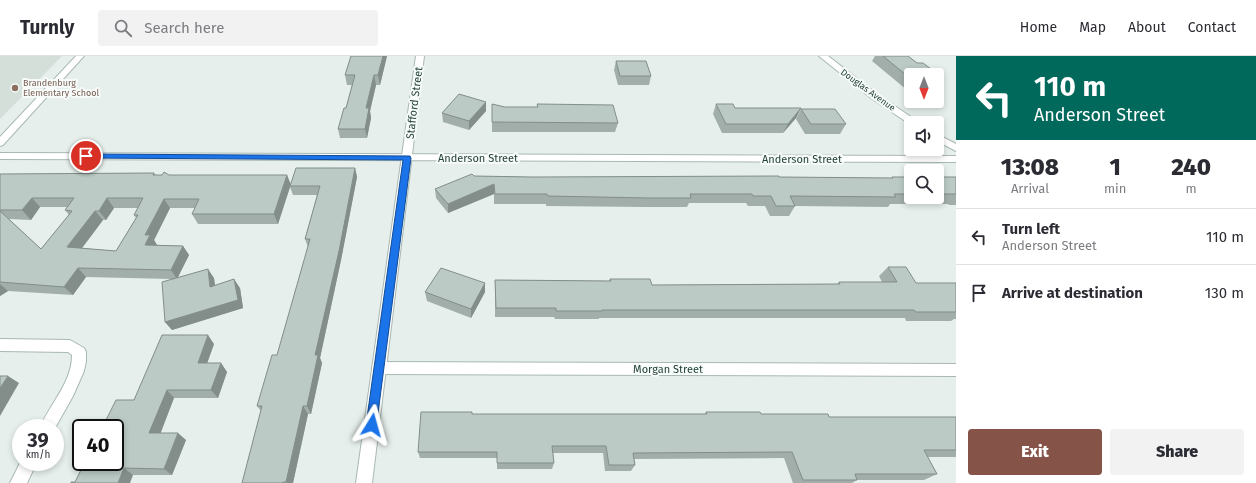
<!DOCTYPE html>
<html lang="en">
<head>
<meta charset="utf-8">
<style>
	body { margin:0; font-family:"Fira Sans",sans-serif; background:#f2f2f3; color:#2b2b33; height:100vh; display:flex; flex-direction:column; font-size:15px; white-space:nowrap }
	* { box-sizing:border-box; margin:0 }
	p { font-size:13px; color:#7c7c81 }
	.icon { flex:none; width:22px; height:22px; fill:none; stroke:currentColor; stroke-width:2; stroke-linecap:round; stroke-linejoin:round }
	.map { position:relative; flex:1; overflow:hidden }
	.sheet { display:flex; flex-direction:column; background:#fff; width:300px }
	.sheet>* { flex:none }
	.guide { background:#00695c; color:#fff; overflow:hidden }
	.needle { width:26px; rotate:180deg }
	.buttons { position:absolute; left:904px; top:12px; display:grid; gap:8px }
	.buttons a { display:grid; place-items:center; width:40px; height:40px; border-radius:4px; background:#fff; box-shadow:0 2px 6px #0003; font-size:20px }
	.speed { position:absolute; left:12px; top:363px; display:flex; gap:8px; font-size:20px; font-weight:700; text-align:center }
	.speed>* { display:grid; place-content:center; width:52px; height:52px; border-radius:50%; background:#fff; box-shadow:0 2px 6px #0003; line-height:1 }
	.speed small { font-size:10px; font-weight:400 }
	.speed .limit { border:2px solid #111; border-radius:6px; background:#fff; color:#111 }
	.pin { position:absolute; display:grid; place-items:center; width:34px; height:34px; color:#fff; margin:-17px; border:2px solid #fff; border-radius:50%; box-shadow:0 1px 4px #0007 }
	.me { position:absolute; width:44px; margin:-22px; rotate:8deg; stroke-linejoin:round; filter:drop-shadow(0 0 3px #0008) }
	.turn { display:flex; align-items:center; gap:14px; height:84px; padding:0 12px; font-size:18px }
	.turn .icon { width:52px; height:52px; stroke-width:2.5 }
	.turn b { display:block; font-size:28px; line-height:34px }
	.eta { display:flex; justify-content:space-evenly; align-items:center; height:68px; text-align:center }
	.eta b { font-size:24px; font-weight:800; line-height:28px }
	.action { display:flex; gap:8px; margin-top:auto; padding:8px 12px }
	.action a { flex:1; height:46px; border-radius:4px; background:#855347; color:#fff; font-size:16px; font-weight:800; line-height:46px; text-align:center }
	.action a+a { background:#f2f2f3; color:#2b2b33 }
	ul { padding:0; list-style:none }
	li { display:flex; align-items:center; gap:12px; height:56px; padding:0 12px; border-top:1px solid #e1e1e2 }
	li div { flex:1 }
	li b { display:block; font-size:15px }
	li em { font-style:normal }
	header { display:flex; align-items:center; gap:24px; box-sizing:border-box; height:56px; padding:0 20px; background:#fff; border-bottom:1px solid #e1e1e2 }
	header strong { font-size:19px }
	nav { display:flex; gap:22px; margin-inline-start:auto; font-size:14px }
	.search { width:280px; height:36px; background:#f2f2f3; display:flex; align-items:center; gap:10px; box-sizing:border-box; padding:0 14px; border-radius:4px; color:#7c7c81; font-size:15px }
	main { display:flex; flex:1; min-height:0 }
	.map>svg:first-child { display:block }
</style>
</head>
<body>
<header>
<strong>Turnly</strong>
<div class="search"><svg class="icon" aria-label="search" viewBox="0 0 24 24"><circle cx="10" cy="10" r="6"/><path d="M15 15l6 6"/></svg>Search here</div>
<nav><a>Home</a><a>Map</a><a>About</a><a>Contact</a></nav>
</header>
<main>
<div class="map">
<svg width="956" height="427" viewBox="0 0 956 427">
	<rect width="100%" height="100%" fill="#e6efeb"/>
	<!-- built -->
	<path fill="#d4dfda" d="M 0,0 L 62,0 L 0,63 Z"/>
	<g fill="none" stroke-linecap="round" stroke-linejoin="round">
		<!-- minor casing -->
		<g stroke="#a8b8b2" stroke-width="2">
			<path id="minor" d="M 76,0 L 84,0 L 3,89 L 0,90 L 0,81 Z
				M 819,0 L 828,0 L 877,38 L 920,67 L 911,67 L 911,69 L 871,42 Z
				M 937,78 L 956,88 L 956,95 L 937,85 Z
				M 0,97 L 956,100 L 956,106 L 0,103 Z
				M 0,283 L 70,284 L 84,292 L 86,296 L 86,305 L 84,315 L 73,340 L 55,372 L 40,372 C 50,347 72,327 72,299 L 68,296 L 0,295 Z
				M 379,306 L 956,308 L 956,320 L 379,318 L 374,316 L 372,312 L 374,308 Z
				M 21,405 L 37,406 L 27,427 L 10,427 Z"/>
		</g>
		<!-- tertiary casing -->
		<g stroke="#a8b8b2" stroke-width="2">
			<path id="tertiary" d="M 416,0 L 424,0 L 372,427 L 356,427 Z"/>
		</g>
		<!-- minor -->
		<use href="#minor" fill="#fff" fill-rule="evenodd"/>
		<!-- tertiary -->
		<use href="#tertiary" fill="#fff" fill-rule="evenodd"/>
	</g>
	<!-- wall -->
	<path fill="#a1aea9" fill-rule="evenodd" d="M 351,0 L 387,0 L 380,29 L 376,29 L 370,55 L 371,62 L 367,82 L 340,82 L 338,73 L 346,52 L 352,29 L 347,29 L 345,19 Z
		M 875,0 L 908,0 L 917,7 L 923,7 L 943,22 L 937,30 L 937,19 L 911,19 L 911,34 L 907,34 L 872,5 Z
		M 616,5 L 651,20 L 649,29 L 618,29 L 614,14 Z
		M 486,46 L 486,55 L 469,74 L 443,66 L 442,57 Z
		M 492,48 L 505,51 L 537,51 L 537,48 L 618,67 L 615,76 L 492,76 Z
		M 716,48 L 735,52 L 801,52 L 796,62 L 783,77 L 722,77 L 713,58 Z
		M 801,53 L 846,68 L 840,78 L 805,78 L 796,63 Z
		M 355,112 L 357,121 L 341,204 L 320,302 L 322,307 L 311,358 L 308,358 L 293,427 L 242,427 L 261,355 L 257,350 L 277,299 L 308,191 L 305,183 L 317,139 L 293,139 L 290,131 L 278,168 L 198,168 L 192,158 L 195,152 L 170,152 L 154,184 L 157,189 L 183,190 L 189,199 L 178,221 L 214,222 L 215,229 L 240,232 L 243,252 L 172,274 L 165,266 L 171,223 L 86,221 L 73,239 L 8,235 L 0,240 L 0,118 L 154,117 L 156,119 L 287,119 L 290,128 ZM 40,151 L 67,151 L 65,154 L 69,159 L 41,193 L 9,163 L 31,164 ZM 114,152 L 138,152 L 134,159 L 136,162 L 116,195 L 82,192 L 103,164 L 106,164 Z
		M 474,120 L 532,121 L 779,121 L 891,122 L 892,121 L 911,121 L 911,141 L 937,141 L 937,121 L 956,121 L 956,149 L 949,149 L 948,148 L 890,148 L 888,151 L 795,150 L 789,160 L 770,160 L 765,150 L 748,150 L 746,147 L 689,147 L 687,151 L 646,151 L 546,150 L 546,148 L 494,148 L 494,138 L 448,157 L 436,142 L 435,133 Z
		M 888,211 L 916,227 L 956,227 L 956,263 L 954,263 L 951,265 L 906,265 L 905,262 L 599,262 L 599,263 L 555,263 L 554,261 L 495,261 L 495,224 L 609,225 L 610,223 L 652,229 L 837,228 L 839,226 L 882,226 L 879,220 Z
		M 485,227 L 485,236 L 471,262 L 427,245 L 425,236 Z
		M 214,288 L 207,307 L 221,307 L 227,316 L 218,342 L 174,342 L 160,377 L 186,384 L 172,419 L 133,419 L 75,426 L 134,344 Z
		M 706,356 L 829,361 L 956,361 L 956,401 L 927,401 L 937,418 L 924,424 L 857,424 L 852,427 L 793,427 L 784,402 L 634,403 L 635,409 L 631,415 L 605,415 L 603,397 L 553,397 L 554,407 L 552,413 L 497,413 L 497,402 L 420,402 L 418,396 L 472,358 L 705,358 Z"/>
	<!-- shaded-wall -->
	<path fill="#838d89" d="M 383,0 L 387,0 L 380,29 L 378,19 Z
		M 374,19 L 376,29 L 370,55 L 371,62 L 367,82 L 365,73 L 366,52 Z
		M 486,46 L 486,55 L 469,74 L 469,65 Z
		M 801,52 L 796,62 L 783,77 L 788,68 Z
		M 355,112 L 357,121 L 341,204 L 320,302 L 322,307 L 311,358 L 307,350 L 315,299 Z
		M 287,119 L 291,129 L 290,130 L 290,131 L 278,168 L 274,158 Z
		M 494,128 L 494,138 L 448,157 L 448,148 Z
		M 32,142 L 40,151 L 31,164 L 22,154 Z
		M 107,142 L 114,152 L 106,164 L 99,155 Z
		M 164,143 L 170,152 L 154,184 L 157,189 L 152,198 L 145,189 L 145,179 Z
		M 95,155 L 103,164 L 76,200 L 67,191 Z
		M 183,190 L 189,199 L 177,223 L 171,214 Z
		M 78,212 L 86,221 L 73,239 L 64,231 Z
		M 208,213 L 214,222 L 216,239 L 210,231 Z
		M 234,223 L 240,232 L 243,252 L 172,274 L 165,266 Z
		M 485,227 L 485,236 L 471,262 L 471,253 Z
		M 0,228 L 8,235 L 0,240 Z
		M 208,279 L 214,288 L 204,316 L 198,307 Z
		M 221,307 L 227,316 L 218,342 L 211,334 Z
		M 8,320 L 19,327 L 0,360 L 0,332 Z
		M 167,334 L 174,342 L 158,384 L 149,377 Z
		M 303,350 L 308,358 L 293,427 L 287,427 L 286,426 Z
		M 178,377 L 186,384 L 172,419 L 164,413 Z
		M 124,412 L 133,419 L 130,427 L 118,427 Z"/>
	<!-- building -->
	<path fill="#bbcac4" stroke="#838d89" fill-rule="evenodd" d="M 351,0 L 383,0 L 378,19 L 374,19 L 366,52 L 369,52 L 365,73 L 338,73 L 344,52 L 346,52 L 355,19 L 345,19 Z
		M 883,0 L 908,0 L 917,7 L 923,7 L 943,22 L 937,23 L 937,19 L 911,19 L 911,23 Z
		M 616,5 L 646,5 L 651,20 L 620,20 Z
		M 459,38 L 486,46 L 469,65 L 442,57 Z
		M 492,48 L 505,51 L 538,51 L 537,48 L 613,49 L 618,67 L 492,66 Z
		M 716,48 L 733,48 L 735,52 L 801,52 L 788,68 L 726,68 Z
		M 801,53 L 835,53 L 846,68 L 811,68 Z
		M 296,112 L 355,112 L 339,195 L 315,299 L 318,299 L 307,350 L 303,350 L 286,426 L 283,426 L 283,427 L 242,427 L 262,350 L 257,350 L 272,299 L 277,299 L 310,183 L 305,183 L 320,130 L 290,130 Z
		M 164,116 L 169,119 L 287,119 L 274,158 L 192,158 L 199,143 L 164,143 L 145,179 L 150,179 L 145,189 L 183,190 L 171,214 L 78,212 L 64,231 L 0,226 L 0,155 L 41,193 L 72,155 L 65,154 L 74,142 L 32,142 L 22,154 L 0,154 L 0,118 L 154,117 L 153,119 L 162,119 ZM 107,142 L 143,142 L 134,159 L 138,159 L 116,195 L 67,191 L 95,155 L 99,155 Z
		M 472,118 L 474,120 L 532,121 L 779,120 L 779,121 L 893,122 L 892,121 L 911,121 L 911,138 L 894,138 L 896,141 L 790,140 L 795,150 L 776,150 L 771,140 L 753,140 L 752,138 L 690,138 L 691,142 L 649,142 L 548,140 L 547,138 L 495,138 L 494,128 L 448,148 L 435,133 Z
		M 937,121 L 956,121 L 956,138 L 937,138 Z
		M 888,211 L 906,211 L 916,227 L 956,227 L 956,256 L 916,256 L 914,254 L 602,254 L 602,255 L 556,255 L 556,252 L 496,252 L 495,224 L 611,225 L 610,223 L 650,223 L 652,229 L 840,228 L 839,226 L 897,226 Z
		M 441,212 L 485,227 L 471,253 L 425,236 Z
		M 208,213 L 210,231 L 234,223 L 238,244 L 165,266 L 162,226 Z
		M 162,279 L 208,279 L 198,307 L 221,307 L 211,334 L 167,334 L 149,377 L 178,377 L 164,413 L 124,412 L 118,427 L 71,427 L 71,426 L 75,426 L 85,406 L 115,406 L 115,372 L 102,372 L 116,344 L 134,344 Z
		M 0,320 L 8,320 L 0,332 Z
		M 421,356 L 472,356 L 472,358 L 707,358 L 706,356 L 760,356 L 761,358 L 828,358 L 829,361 L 956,361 L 956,394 L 924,394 L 937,418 L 855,418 L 857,424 L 803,424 L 792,396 L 633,397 L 635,409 L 609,409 L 606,390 L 552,390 L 554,407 L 497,407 L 497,396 L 418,396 Z"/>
	<!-- route -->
	<path fill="#1a73e8" stroke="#114b97" d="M 86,98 L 410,100 L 411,102 L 376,373 L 372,375 L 368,373 L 366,369 L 403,104 L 84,102 L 82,100 Z"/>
	<!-- markers -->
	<circle fill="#8d6e63" stroke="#f7fbf9" stroke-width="1.5" cx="15" cy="32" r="4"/>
	<g text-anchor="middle" stroke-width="4" stroke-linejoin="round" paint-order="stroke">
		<!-- far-education labels -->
		<g font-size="9" fill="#785e54" stroke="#f7fbf9" text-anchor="start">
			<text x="23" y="30">Brandenburg<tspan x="23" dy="10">Elementary School</tspan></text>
		</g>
		<!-- far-street labels -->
		<g font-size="9" fill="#24423a" stroke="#f7fbf9">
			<text transform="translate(868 34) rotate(36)" y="3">Douglas Avenue</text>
		</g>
		<!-- street labels -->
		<g font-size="11" fill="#24423a" stroke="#f7fbf9">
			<text transform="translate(414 47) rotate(-83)" y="4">Stafford Street</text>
			<text x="478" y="106">Anderson Street</text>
			<text x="802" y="107">Anderson Street</text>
			<text x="668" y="317">Morgan Street</text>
		</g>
	</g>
</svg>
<div class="buttons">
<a><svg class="needle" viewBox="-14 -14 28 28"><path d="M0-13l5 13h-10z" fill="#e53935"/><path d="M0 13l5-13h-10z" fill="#7c7c81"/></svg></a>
<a><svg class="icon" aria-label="sound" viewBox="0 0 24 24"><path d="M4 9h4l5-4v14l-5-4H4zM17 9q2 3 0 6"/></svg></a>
<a><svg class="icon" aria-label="search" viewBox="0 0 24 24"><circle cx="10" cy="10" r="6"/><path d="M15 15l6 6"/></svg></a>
</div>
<div class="speed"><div>39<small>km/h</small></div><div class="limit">40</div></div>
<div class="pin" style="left:86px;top:100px;background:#d93025"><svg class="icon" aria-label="arrive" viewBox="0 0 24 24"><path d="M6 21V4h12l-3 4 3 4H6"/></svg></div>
<svg class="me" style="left:372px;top:369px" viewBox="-20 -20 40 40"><path d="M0-17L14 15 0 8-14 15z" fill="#1a73e8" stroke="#fff" stroke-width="4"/></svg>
</div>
<section class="sheet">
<div class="guide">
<div class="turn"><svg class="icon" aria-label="left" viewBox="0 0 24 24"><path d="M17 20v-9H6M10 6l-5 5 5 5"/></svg><div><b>110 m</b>Anderson Street</div></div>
</div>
<div class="eta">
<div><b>13:08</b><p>Arrival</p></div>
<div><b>1</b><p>min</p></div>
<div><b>240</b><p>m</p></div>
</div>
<ul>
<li><svg class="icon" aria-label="left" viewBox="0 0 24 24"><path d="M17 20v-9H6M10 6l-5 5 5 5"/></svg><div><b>Turn left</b><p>Anderson Street</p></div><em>110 m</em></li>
<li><svg class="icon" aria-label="arrive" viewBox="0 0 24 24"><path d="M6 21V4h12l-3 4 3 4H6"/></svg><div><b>Arrive at destination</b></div><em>130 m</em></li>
</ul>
<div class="action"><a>Exit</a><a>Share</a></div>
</section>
</main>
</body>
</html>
